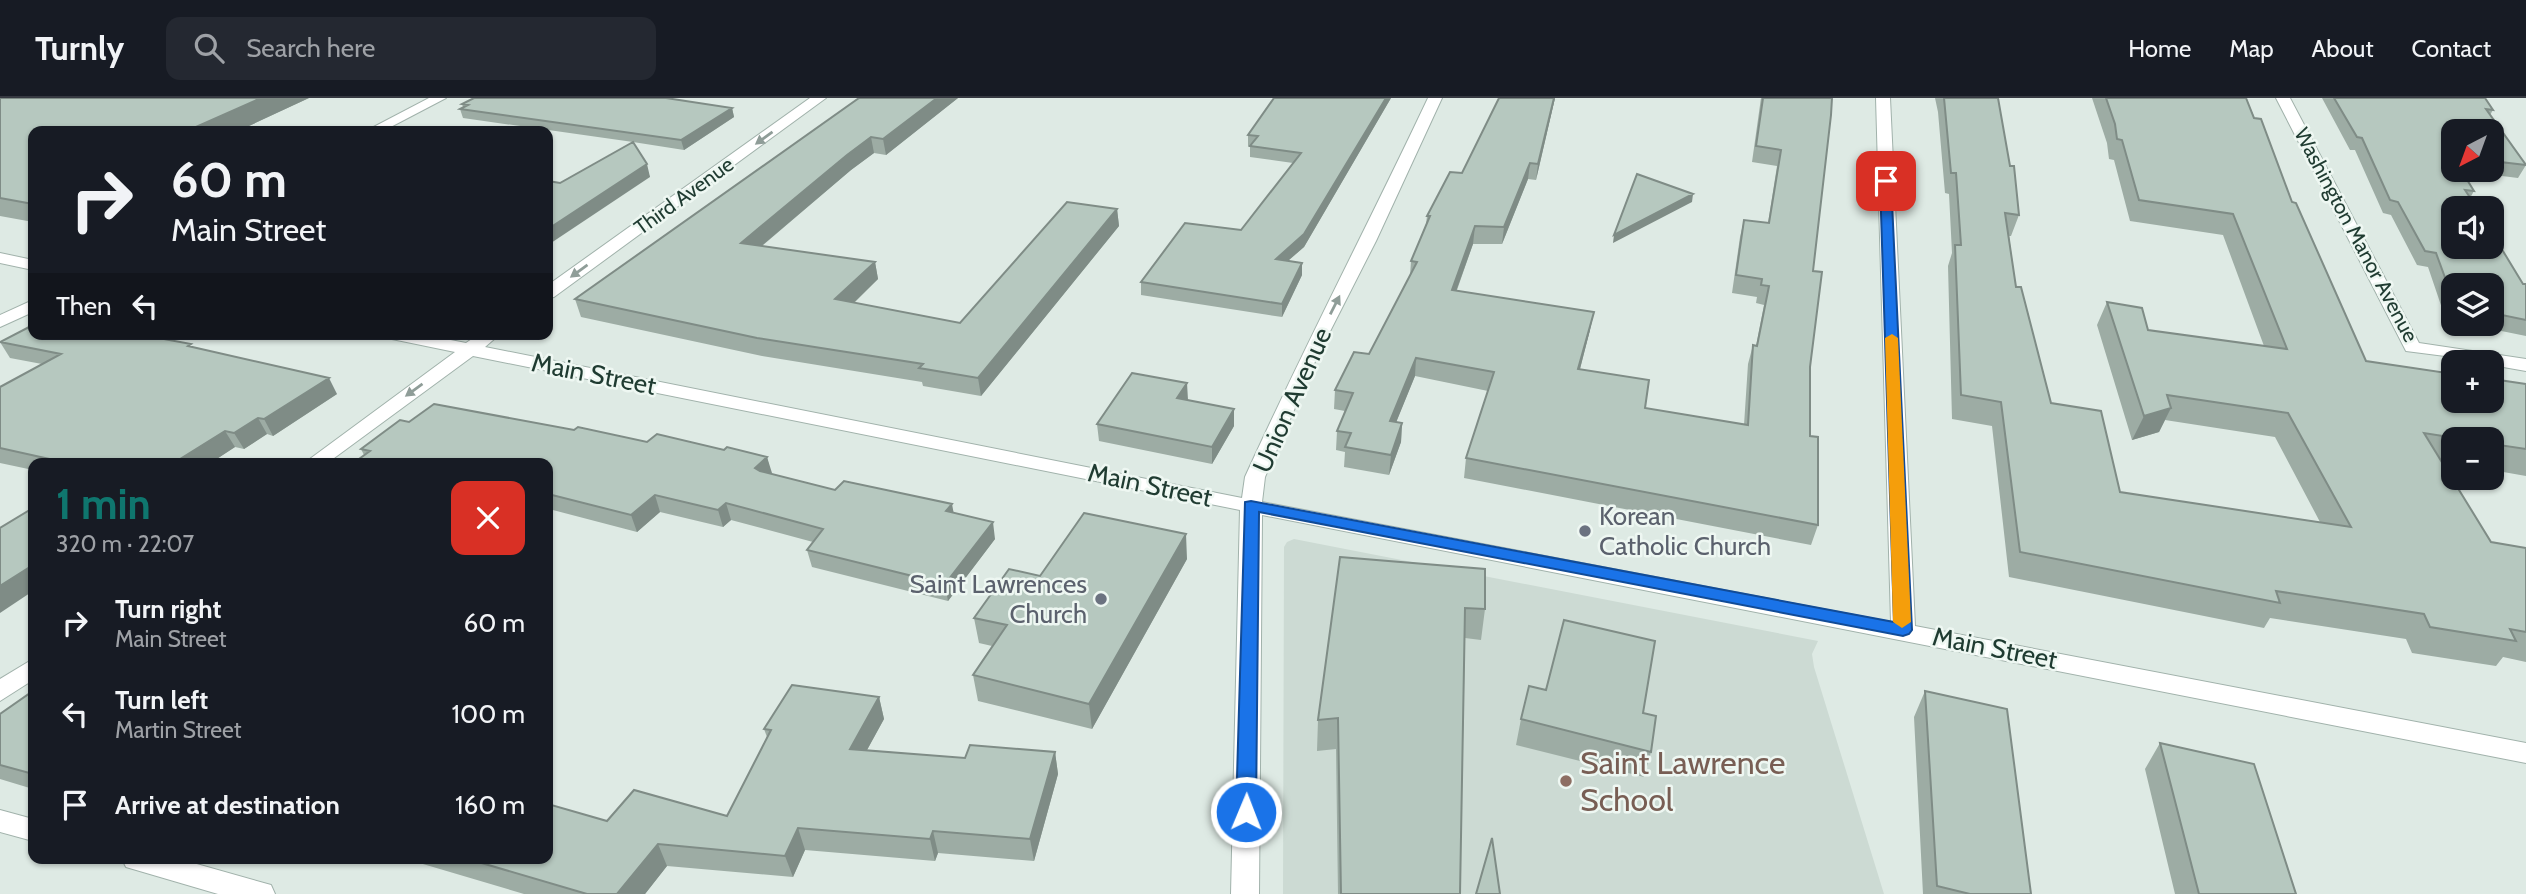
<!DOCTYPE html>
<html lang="en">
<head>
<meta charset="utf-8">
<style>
	body { margin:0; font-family:Cabin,sans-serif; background:#242831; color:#f1f3f6; height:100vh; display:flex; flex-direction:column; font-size:26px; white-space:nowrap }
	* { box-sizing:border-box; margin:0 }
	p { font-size:23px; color:#9ea1a6 }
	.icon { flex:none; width:38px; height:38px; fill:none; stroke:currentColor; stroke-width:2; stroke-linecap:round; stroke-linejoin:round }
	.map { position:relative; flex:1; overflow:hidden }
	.sheet { position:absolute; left:28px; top:360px; width:525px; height:406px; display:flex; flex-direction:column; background:#171b24; border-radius:14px; box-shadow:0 2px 5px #0004 }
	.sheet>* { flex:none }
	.top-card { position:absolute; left:28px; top:28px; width:525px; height:214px; border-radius:14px; box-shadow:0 2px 5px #0004; background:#171b24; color:#f1f3f6; overflow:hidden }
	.needle { width:46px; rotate:221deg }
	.tools { position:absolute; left:2441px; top:21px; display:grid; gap:14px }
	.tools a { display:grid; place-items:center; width:63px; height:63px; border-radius:14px; background:#171b24; box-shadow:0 2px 5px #0004; font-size:35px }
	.pin { position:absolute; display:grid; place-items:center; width:60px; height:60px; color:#fff; margin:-30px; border-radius:14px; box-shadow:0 4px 10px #0006 }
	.me { position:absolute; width:77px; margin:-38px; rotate:1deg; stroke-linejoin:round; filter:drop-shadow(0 0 5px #0008) }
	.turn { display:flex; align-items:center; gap:24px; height:147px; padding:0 28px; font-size:32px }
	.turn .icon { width:91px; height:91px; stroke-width:2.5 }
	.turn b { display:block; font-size:49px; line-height:60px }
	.then { display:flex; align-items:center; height:66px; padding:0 28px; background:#0003; gap:14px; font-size:26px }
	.round { display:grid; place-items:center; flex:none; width:74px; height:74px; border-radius:14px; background:#242831 }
	.head { display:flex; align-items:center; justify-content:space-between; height:119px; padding:0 28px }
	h1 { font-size:42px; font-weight:800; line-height:52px; color:#0f766e }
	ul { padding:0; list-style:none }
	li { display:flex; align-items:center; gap:21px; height:91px; padding:0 28px }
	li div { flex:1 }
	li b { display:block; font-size:26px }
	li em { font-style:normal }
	header { display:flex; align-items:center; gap:42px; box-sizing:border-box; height:98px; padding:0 35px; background:#171b24; border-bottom:2px solid #363941 }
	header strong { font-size:33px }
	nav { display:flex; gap:38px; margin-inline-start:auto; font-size:24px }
	.search { width:490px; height:63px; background:#242831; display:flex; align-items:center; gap:18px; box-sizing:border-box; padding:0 24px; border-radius:14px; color:#9ea1a6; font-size:26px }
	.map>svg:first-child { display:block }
</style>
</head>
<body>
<header>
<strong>Turnly</strong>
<div class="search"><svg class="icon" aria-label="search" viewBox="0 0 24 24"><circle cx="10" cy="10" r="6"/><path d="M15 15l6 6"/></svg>Search here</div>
<nav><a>Home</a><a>Map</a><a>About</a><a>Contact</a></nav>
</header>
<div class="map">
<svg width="2526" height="796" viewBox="0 0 2526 796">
	<rect width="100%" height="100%" fill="#deeae4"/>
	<!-- built -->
	<path fill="#ccdad3" d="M 1294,441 L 1818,543 L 1812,556 L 1814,569 L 1884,796 L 1283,796 L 1284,449 L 1287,444 Z"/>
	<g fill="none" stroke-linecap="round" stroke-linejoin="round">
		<!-- minor casing -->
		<g stroke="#a1b2ab" stroke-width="2">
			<path id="minor" d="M 429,0 L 446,0 L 383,33 L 366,33 Z
				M 810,0 L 826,0 L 554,199 L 548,200 L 548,187 Z
				M 1428,0 L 1442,0 L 1376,143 L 1317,259 L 1265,379 L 1262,404 L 1891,524 L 1876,0 L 1890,0 L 1915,528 L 2526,645 L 2526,665 L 1262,417 L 1259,796 L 1231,796 L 1240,412 L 473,258 L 326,366 L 303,366 L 455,254 L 392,241 L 383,236 L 420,236 L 466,245 L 479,236 L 500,236 L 485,249 L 1242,400 L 1245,379 C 1303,251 1368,127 1428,0 Z
				M 2276,0 L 2290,0 L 2419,245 L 2526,261 L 2526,273 L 2492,267 L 2492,264 L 2406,253 Z
				M 0,155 L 33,162 L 33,172 L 0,165 Z
				M 33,202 L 33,214 L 0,229 L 0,217 Z
				M 33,561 L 33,582 L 0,603 L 0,581 Z
				M 0,712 L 33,721 L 33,743 L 0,734 Z
				M 122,761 L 179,761 L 271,787 L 275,796 L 218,796 L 126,769 Z"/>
		</g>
		<!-- minor -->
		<use href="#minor" fill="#fff" fill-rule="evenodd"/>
	</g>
	<!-- wall -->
	<path fill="#9daca4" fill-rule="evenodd" d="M 0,0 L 309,0 L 238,33 L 33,33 L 33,124 L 0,118 Z
		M 859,0 L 958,0 L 886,57 L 874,55 L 851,72 L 762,148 L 875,164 L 878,181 L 854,205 L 960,225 L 1117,111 L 1119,128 L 981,298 L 923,288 L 922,284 L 762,258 L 581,219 L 575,201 Z
		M 1391,0 L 1304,149 L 1288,163 L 1302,177 L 1282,219 L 1141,197 L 1141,184 L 1241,132 L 1293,65 L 1250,59 L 1250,49 L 1248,48 L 1248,37 Z
		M 1555,0 L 1536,82 L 1528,81 L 1502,146 L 1473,146 L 1457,192 L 1590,232 L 1580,271 L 1645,310 L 1744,327 L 1748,266 L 1753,247 L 1756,248 L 1764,207 L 1756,205 L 1757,199 L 1732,195 L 1740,139 L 1744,122 L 1768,125 L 1777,68 L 1752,64 L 1761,0 L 1832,0 L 1813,173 L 1810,269 L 1810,338 L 1818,427 L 1811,447 L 1464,380 L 1466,360 L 1488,293 L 1415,278 L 1396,324 L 1402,325 L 1401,344 L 1389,377 L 1344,369 L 1345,354 L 1336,352 L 1337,333 L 1345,313 L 1334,311 L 1335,292 L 1369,256 L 1410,178 L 1411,163 L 1426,126 L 1427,118 L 1462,75 Z
		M 1935,0 L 1998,0 L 2019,117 L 2011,138 L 2009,138 L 2016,189 L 2051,305 L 2120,394 L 2320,424 L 2275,339 L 2165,322 L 2159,334 L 2132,342 L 2097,227 L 2107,204 L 2148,232 L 2264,248 L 2223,137 L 2130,123 L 2114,62 L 2109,61 L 2107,45 L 2092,0 L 2246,0 L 2292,104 L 2366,263 L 2526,286 L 2526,378 L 2492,372 L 2492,341 L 2454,341 L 2454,366 L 2442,365 L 2491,444 L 2526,450 L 2526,564 L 2503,559 L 2496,568 L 2412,555 L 2406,541 L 2270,520 L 2264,530 L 2009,479 L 1992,328 L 1952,321 L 1948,168 L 1952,155 L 1949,96 L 1945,95 L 1938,14 Z
		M 2322,0 L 2485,0 L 2493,12 L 2490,17 L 2526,67 L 2518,80 L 2462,73 L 2474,93 L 2470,100 L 2523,186 L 2526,186 L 2526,238 L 2467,226 L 2492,226 L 2492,187 L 2454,187 L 2454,223 L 2446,222 L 2428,169 L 2417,167 L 2391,117 L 2383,115 L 2355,52 L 2350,52 ZM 2454,33 L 2492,33 L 2492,72 L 2454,72 Z
		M 462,6 L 732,10 L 734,19 L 684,52 L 633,44 L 650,79 L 560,85 L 633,44 L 463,20 L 460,11 L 463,9 Z
		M 0,244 L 193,249 L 337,296 L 273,338 L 267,336 L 244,351 L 235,349 L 209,366 L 33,366 L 33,372 L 0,365 L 0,289 L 42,266 L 10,260 Z
		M 1187,302 L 1234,328 L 1212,366 L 1099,343 L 1097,326 L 1188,302 Z
		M 409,324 L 574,332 L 647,344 L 724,352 L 767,359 L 771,376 L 835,392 L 954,415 L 995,441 L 948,503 L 812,469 L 807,452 L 813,444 L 731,422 L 723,429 L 660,414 L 637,434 L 549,411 L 548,412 L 548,366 L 364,357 L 361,351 Z
		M 1340,459 L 1485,511 L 1481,542 L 1465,540 L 1460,796 L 1338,796 L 1336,651 L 1317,653 L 1318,622 Z
		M 1187,461 L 1092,631 L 978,603 L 973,577 L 992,548 L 979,545 L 974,520 L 1040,478 Z
		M 1546,592 L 1643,615 L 1651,654 L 1644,679 L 1516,647 L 1521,621 Z
		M 33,593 L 33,691 L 0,681 L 0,616 Z
		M 1925,593 L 2031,796 L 1923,796 L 1914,619 Z
		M 879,599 L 884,621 L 867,652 L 965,660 L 1055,654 L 1058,676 L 1034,763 L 938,755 L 935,763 L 805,752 L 793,779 L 667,768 L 645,796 L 524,796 L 406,761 L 548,761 L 607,723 L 727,718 L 767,639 L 764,631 Z
		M 2160,645 L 2296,796 L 2175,796 L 2145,671 Z"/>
	<!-- shaded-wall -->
	<path fill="#7f8c86" d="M 261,0 L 309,0 L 238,33 L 187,33 Z
		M 937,0 L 958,0 L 886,57 L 883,41 Z
		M 1386,0 L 1391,0 L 1304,149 L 1276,173 L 1276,161 Z
		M 1554,0 L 1555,0 L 1536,82 L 1538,66 Z
		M 732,10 L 734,19 L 684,52 L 681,42 Z
		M 871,39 L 874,55 L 851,72 L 745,162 L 741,145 L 847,57 Z
		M 1530,65 L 1528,81 L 1502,146 L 1504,129 Z
		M 647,66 L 650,79 L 548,147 L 548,131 Z
		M 1693,96 L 1692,104 L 1613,145 L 1614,137 Z
		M 1117,111 L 1119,128 L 981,298 L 978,280 Z
		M 1475,128 L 1473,146 L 1450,210 L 1452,192 Z
		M 875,164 L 878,181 L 839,219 L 835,201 Z
		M 1302,165 L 1302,177 L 1282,219 L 1282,206 Z
		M 1594,214 L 1590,232 L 1575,290 L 1578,271 Z
		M 1416,260 L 1415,278 L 1389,342 L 1390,323 Z
		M 329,280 L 337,296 L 273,338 L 264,321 Z
		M 1187,285 L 1188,302 L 1178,317 L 1177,300 Z
		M 2171,310 L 2159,334 L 2132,342 L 2144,318 Z
		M 1234,311 L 1234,328 L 1212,366 L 1212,349 Z
		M 258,320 L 267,336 L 244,351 L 234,335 Z
		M 1402,325 L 1401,344 L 1389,377 L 1391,357 Z
		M 225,333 L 235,349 L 209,366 L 172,366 Z
		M 767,359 L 772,375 L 760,387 L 755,370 Z
		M 655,397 L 660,414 L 637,434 L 631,417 Z
		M 726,405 L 731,422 L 723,429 L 718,412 Z
		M 952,406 L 955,422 L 946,413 Z
		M 993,424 L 995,441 L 948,503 L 945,486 Z
		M 1186,436 L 1187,461 L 1092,631 L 1089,606 Z
		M 33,467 L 33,493 L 0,515 L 0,488 Z
		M 879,599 L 884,621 L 856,672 L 850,651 Z
		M 1055,654 L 1058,676 L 1034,763 L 1030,741 Z
		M 798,730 L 805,752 L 793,779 L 785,758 Z
		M 933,733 L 938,755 L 935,763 L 930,741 Z
		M 658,746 L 667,768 L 645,796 L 617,796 Z"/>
	<!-- building -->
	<path fill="#b6c8bf" stroke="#7f8c86" stroke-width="2" d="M 0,0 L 261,0 L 187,33 L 33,33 L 33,106 L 0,100 Z
		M 474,0 L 666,0 L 732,10 L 681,42 L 460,11 L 468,7 L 462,6 Z
		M 859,0 L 937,0 L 883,41 L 871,39 L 847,57 L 741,145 L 875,164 L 835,201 L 960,225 L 1067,104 L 1117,111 L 978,280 L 919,270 L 923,266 L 757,240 L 575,201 Z
		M 1274,0 L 1386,0 L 1304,136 L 1276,161 L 1302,165 L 1282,206 L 1141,184 L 1185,125 L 1241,132 L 1301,55 L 1250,48 L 1258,38 L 1248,37 Z
		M 1499,0 L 1554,0 L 1538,66 L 1530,65 L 1504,129 L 1475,128 L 1452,192 L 1594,214 L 1578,271 L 1649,282 L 1645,310 L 1748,327 L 1753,247 L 1757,248 L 1769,188 L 1761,187 L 1762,181 L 1736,177 L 1744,122 L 1769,125 L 1781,52 L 1756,48 L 1763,0 L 1832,0 L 1831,17 L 1813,173 L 1822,174 L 1810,269 L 1810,338 L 1818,339 L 1818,427 L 1466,360 L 1494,274 L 1416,260 L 1390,323 L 1402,325 L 1391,357 L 1345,349 L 1351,335 L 1337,333 L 1353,295 L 1335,292 L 1354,254 L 1369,256 L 1417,164 L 1411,163 L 1430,118 L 1427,118 L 1450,74 L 1462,75 Z
		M 1944,0 L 1998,0 L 2010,68 L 2014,68 L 2019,117 L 2005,115 L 2016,189 L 2021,189 L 2051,305 L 2101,313 L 2120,394 L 2351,429 L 2288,315 L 2167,297 L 2171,310 L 2144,318 L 2107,204 L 2142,210 L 2148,232 L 2287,251 L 2233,116 L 2139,102 L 2122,42 L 2117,41 L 2115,26 L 2106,0 L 2246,0 L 2254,20 L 2261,21 L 2292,104 L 2296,105 L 2366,263 L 2454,276 L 2454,303 L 2492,303 L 2492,281 L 2526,286 L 2526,351 L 2492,346 L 2492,341 L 2462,341 L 2424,335 L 2491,444 L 2526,450 L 2526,534 L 2510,531 L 2516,543 L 2430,529 L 2424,516 L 2276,493 L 2280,505 L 2020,454 L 2001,304 L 1961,297 L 1955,147 L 1961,147 L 1956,75 L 1951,75 Z
		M 2334,0 L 2485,0 L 2493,12 L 2486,11 L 2526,67 L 2492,63 L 2492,33 L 2454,33 L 2454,72 L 2461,72 L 2474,93 L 2465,92 L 2477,110 L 2454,110 L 2454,149 L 2492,149 L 2492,135 L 2523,186 L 2526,186 L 2526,222 L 2492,215 L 2492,187 L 2454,187 L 2454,204 L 2436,155 L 2425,153 L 2398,104 L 2390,102 L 2362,40 L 2357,39 Z
		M 633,44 L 647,66 L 548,131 L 548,83 L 560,85 Z
		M 1637,76 L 1693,96 L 1614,137 Z
		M 33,227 L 33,236 L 137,236 L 191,246 L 188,248 L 329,280 L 264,321 L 258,320 L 234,335 L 225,333 L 172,366 L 72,366 L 0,350 L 0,289 L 61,256 L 0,244 Z
		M 1132,275 L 1187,285 L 1177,300 L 1234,311 L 1212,349 L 1097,326 Z
		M 434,306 L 574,332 L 578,329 L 647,344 L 657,336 L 724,352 L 727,349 L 767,359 L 755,370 L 760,373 L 835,392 L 844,383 L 952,406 L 946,413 L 993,424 L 945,486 L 807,452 L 823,431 L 726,405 L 718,412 L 655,397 L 631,417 L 548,396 L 548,366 L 352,366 L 370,353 L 361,351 L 400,322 L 409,324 Z
		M 33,410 L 33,467 L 0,488 L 0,430 Z
		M 1084,415 L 1186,436 L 1089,606 L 973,577 L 1007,527 L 974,520 L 1009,471 L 1040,478 Z
		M 1340,459 L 1485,471 L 1485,511 L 1465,510 L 1460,796 L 1341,796 L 1338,620 L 1318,622 Z
		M 1564,522 L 1655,543 L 1643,615 L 1656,618 L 1651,654 L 1521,621 L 1529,588 L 1546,592 Z
		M 792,587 L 879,599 L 850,651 L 965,660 L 970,647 L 1055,654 L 1030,741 L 933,733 L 930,741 L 798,730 L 785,758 L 658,746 L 617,796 L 587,796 L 468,761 L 548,761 L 548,706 L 607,723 L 634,692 L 727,718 L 771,632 L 764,631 Z
		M 33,593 L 33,676 L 0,667 L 0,616 Z
		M 1925,593 L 2007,611 L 2031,796 L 1970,796 L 1937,788 Z
		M 2160,645 L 2254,666 L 2296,796 L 2199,796 Z
		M 1492,740 L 1500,796 L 1476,796 Z"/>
	<!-- one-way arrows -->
	<defs><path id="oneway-solid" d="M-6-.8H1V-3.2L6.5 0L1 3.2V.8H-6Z" transform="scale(1.75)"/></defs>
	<g fill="#8f9d98">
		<use href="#oneway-solid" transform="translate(764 40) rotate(144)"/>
		<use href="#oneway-solid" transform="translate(579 173) rotate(144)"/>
		<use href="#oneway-solid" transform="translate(1335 207) rotate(-63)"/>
		<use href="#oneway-solid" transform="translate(414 292) rotate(144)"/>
	</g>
	<!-- route -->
	<path fill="#1a73e8" stroke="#114b97" stroke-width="2" d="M 1886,79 L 1891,83 L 1912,532 L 1909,536 L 1903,538 L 1259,414 L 1256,714 L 1253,720 L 1239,720 L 1236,714 L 1245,404 L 1251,403 L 1894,524 L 1880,83 Z"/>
	<!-- slow -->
	<path fill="#f59e0b" d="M 1892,236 L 1898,240 L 1911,524 L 1902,530 L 1893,524 L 1885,240 Z"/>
	<!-- markers -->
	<g fill="#6b7280" stroke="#eef7f2" stroke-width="2.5">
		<circle cx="1585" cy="433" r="7"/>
		<circle cx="1101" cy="501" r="7"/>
	</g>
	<circle fill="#8d6e63" stroke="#eef7f2" stroke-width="2.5" cx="1566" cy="683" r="7"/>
	<g text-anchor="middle" stroke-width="5" stroke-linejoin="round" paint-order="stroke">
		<!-- far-street labels -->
		<g font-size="21" fill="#1f3b31" stroke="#eef7f2">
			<text transform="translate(684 98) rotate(-36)" y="7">Third Avenue</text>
			<text transform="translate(2356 137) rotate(62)" y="7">Washington Manor Avenue</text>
		</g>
		<!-- street labels -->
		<g font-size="26" fill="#1f3b31" stroke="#eef7f2">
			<text transform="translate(594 276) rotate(11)" y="9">Main Street</text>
			<text transform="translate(1292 302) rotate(-66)" y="9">Union Avenue</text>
			<text transform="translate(1150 387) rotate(12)" y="9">Main Street</text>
			<text transform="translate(1995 550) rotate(11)" y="9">Main Street</text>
		</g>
		<!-- worship labels -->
		<g font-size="26" fill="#5b616d" stroke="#eef7f2" text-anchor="start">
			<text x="1599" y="427">Korean<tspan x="1599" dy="30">Catholic Church</tspan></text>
			<text x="1087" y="495" text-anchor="end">Saint Lawrences<tspan x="1087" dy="30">Church</tspan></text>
		</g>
		<!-- near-education labels -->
		<g font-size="32" fill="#785e54" stroke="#eef7f2" text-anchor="start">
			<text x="1580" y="676">Saint Lawrence<tspan x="1580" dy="37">School</tspan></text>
		</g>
	</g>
</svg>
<div class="tools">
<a><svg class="needle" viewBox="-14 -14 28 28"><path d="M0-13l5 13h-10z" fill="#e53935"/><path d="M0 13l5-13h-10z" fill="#9ea1a6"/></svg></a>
<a><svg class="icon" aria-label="sound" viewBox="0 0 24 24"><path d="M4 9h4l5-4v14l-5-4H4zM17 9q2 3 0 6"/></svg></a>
<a><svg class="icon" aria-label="layers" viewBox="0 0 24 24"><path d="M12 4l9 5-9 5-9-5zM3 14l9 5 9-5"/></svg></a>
<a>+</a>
<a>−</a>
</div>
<div class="pin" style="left:1886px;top:83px;background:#d93025"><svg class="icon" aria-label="arrive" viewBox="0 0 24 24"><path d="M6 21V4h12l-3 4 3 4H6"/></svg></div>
<svg class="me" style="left:1246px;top:714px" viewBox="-20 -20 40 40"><circle r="17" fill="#1a73e8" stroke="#fff" stroke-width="3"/><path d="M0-11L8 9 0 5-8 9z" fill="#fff"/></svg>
<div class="top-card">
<div class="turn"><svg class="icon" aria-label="right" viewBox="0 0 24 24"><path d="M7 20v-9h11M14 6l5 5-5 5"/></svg><div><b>60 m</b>Main Street</div></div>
<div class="then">Then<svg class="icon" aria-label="left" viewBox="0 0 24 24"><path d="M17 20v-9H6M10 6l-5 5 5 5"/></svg></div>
</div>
<section class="sheet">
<div class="head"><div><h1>1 min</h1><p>320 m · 22:07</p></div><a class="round" style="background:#d93025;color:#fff"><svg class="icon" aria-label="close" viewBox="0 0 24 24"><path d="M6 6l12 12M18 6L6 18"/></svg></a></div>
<ul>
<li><svg class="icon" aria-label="right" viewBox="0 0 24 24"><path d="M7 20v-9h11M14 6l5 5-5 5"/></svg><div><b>Turn right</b><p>Main Street</p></div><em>60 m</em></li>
<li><svg class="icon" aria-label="left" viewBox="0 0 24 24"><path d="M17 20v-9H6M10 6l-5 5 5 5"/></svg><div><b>Turn left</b><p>Martin Street</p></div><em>100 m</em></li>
<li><svg class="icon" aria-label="arrive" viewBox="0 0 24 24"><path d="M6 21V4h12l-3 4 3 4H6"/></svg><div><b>Arrive at destination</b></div><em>160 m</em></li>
</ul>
</section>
</div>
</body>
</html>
